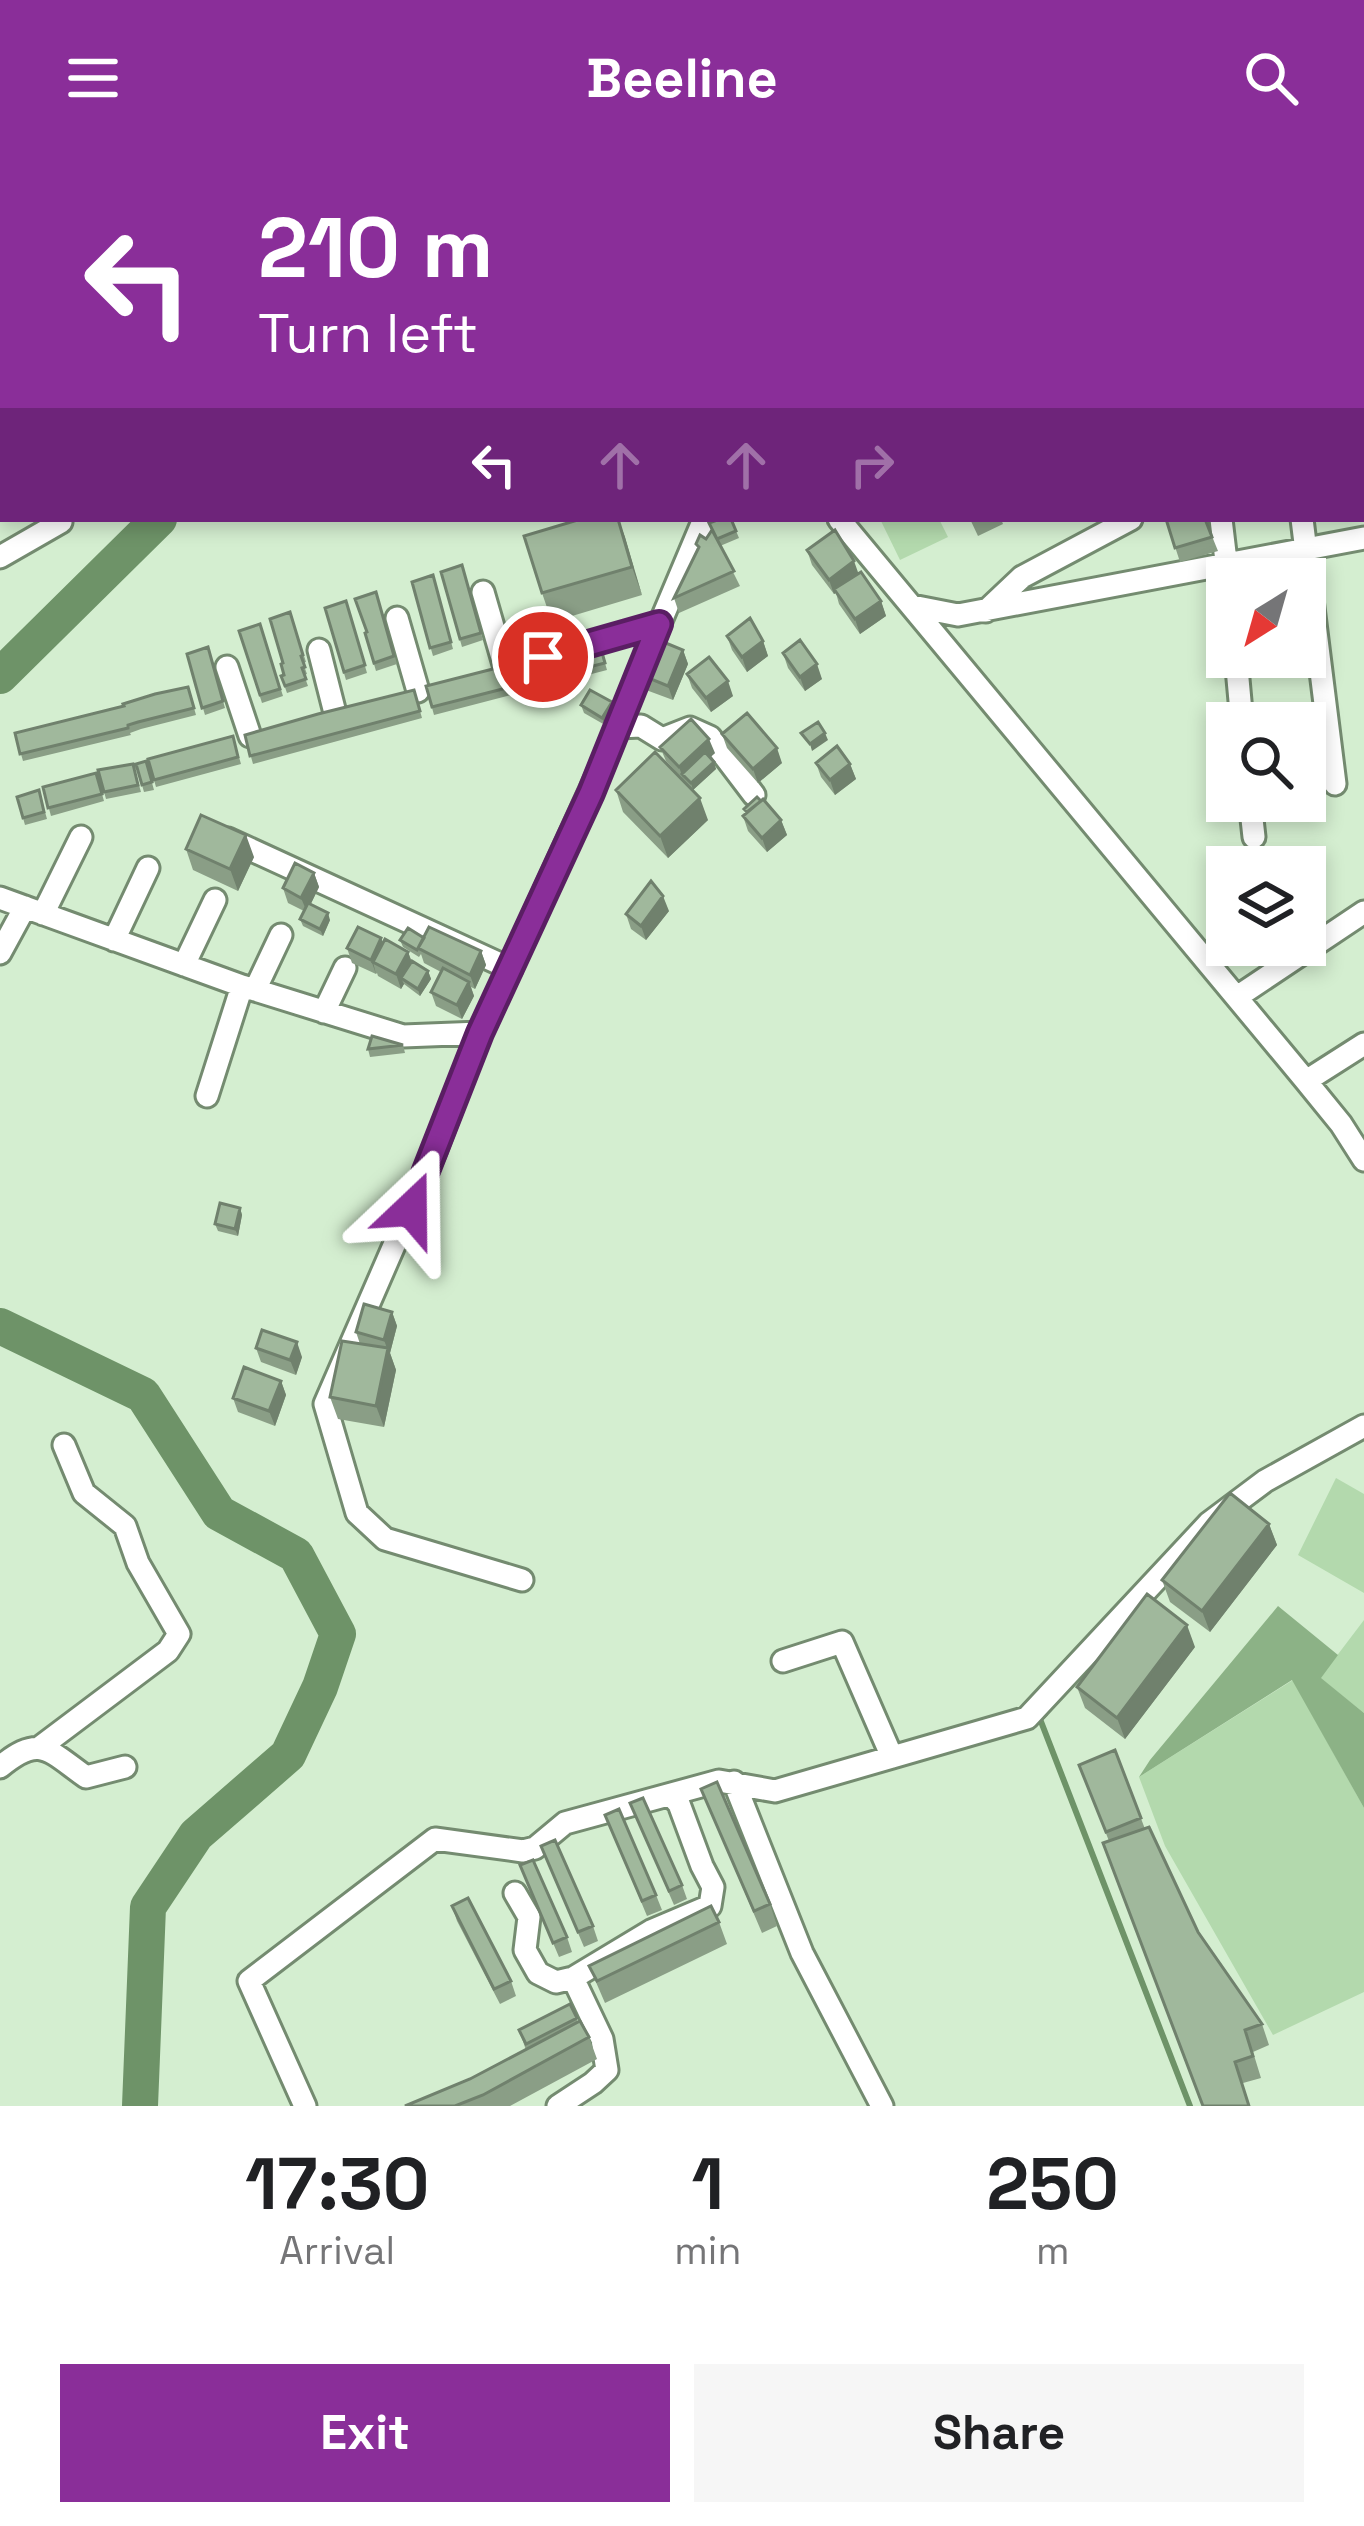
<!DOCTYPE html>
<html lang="en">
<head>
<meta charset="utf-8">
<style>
	body { margin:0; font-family:"Space Grotesk",sans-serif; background:#f6f6f6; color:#202124; height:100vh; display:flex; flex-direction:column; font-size:45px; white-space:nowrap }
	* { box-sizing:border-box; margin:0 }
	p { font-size:39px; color:#757577 }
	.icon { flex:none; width:66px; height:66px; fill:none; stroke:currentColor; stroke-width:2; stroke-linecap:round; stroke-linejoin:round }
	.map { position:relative; height:1950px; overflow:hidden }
	.side { display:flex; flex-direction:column; background:#fff; flex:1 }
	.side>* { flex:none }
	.hud { position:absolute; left:0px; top:0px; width:1365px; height:366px; box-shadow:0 6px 18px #0003; background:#8a2e99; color:#fff; overflow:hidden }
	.needle { width:78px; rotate:217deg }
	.fabs { position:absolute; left:1206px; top:402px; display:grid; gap:24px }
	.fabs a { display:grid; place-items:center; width:120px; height:120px; border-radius:0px; background:#fff; box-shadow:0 6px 18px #0003; font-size:60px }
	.pin { position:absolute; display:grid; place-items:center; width:102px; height:102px; color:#fff; margin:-51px; border:6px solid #fff; border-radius:50%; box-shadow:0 3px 12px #0007 }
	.me { position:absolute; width:132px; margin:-66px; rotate:23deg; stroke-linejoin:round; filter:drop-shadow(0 0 9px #0008) }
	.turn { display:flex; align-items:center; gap:42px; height:252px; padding:0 60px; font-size:54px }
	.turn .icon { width:156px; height:156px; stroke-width:2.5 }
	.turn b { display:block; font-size:84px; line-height:102px }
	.lanes { display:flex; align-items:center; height:114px; padding:0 60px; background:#0003; justify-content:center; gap:60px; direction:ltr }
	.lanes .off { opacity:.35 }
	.eta { display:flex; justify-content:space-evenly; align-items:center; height:204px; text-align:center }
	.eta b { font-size:72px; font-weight:600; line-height:84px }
	.action { display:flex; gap:24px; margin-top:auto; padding:24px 60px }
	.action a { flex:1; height:138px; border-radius:0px; background:#8a2e99; color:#fff; font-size:48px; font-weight:600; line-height:138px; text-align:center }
	.action a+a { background:#f6f6f6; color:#202124 }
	header { display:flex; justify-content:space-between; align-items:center; height:156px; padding:0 60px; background:#8a2e99; color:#fff; font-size:54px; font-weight:600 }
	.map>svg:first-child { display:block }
</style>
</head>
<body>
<header><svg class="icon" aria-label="menu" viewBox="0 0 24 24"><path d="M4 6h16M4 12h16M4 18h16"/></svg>Beeline<svg class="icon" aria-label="search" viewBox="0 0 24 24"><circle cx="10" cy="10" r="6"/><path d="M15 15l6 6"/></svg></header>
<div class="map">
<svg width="1364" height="1950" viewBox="0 0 1364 1950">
	<rect width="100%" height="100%" fill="#d4eed0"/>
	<!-- green -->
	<path fill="#b3d9ad" d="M 880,363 L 939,363 L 948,381 L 900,404 Z
		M 1336,1322 L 1364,1338 L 1364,1437 L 1298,1399 Z
		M 1364,1464 L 1364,1557 L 1320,1522 Z
		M 1293,1524 L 1364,1652 L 1364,1836 L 1273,1879 L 1165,1690 L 1139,1621 Z"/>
	<!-- forest -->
	<path fill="#8cb286" d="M 1278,1450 L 1338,1499 L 1321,1522 L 1364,1557 L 1364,1652 L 1292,1524 L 1139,1621 L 1150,1604 Z"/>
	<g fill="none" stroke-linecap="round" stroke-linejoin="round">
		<!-- stream -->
		<path stroke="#6e9368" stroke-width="6" d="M 1045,1558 L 1040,1563 L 1190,1950"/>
		<!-- river -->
		<path stroke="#6e9368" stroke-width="36" d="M 603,3 L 603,0
			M 0,520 L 159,363
			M 0,1170 L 143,1239 L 219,1357 L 296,1399 L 338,1478 L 320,1531 L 288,1599 L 196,1679 L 148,1751 L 140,1950"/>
		<!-- minor casing -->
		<g stroke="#748b70" stroke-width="27">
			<path id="minor" d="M 46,0 L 51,3
				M 674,2 L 676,3
				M 855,3 L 856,0
				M 0,308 L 3,307
				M 839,363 L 1306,925 L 1341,968 L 1364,1004
				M 1221,363 L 1228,422
				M 1302,363 L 1335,628
				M 0,401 L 61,366
				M 483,436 L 505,512
				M 912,450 L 958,459 L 1364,382
				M 986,455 L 1022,421 L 1131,363
				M 397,462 L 418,535
				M 319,494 L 335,557
				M 544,501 L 659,468
				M 1236,501 L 1242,567
				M 227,511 L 250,580
				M 619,571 L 641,570 L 662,583 L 690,572 L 710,581 L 754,639
				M 1250,645 L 1254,681
				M 228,683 L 511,813
				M 0,742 L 242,830 L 403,880 L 480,877
				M 43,758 L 81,681
				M 114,784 L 148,712
				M 0,797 L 25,751
				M 184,809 L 215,744
				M 255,834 L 281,779
				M 1237,841 L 1364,756
				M 324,856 L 345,812
				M 1306,925 L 1364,888
				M 207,940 L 242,830
				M 522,1424 L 385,1383 L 357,1357 L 325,1248 L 436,993 L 480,877 L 619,571 L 631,536 L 704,363
				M 783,1505 L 842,1486 L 892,1601
				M 39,1592 L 168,1495 L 179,1478 L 138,1407 L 125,1370 L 84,1337 L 64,1289
				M 0,1611 C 40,1578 48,1594 86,1621 L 125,1611
				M 734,1626 L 802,1797 L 882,1950
				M 515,1737 L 529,1761 L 525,1794 L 538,1817 L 556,1826 L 573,1822 L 651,1775 L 710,1750 L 713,1731 L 702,1710 L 679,1648 L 672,1640
				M 305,1950 L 249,1825 L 435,1683 L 523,1695 L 535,1692 L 565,1667 L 719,1625 L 775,1635 L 1027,1562 L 1209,1367 L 1265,1325 L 1364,1270
				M 558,1950 L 593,1927 L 607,1914 L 602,1883 L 573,1822"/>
		</g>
		<!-- minor -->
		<use href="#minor" stroke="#fff" stroke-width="21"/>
	</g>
	<!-- wall -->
	<path fill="#8a9e86" d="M 618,363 L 642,439 L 552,466 L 542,437 Z
		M 731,363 L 739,382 L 720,390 L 740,430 L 679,457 L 674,442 L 698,394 L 696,388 Z
		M 970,363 L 1001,363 L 1003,368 L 978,380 Z
		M 1166,363 L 1205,363 L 1218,395 L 1180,406 Z
		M 807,394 L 859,418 L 881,445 L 886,460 L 860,478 L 839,448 L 836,437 L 834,438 L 812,409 Z
		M 462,409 L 483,484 L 462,491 L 441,416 Z
		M 433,419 L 453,493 L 433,500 L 412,426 Z
		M 376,436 L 397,508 L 376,515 L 365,477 L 367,476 Z
		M 346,445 L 367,517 L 346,524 L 325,452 Z
		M 290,456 L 306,506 L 303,507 L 307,518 L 304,519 L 308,530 L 287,537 L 281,520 L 284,519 L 283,507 Z
		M 260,468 L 283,540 L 262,547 L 239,475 Z
		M 727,480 L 763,485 L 768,500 L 747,516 L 732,494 Z
		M 599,486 L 607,514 L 434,559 L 426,530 Z
		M 208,491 L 225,552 L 205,559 L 187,498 Z
		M 683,494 L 688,508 L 673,544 L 646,534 L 641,519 Z
		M 783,497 L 822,523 L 805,535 L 788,512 Z
		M 687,518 L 733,540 L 711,556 L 692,532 Z
		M 188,531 L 196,559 L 141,573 L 130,577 L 131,579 L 23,605 L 15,577 L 124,550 Z
		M 414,534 L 422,562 L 253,608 L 245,579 Z
		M 581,549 L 614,554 L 605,569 L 584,557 Z
		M 722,578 L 782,607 L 758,627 L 727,592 Z
		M 233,580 L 241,608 L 156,631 L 148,603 Z
		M 660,591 L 715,597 L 710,601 L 716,613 L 693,634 L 666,605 Z
		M 146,605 L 154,634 L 144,636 L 136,608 Z
		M 816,607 L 850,608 L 856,623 L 835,639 L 821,621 Z
		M 133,608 L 141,636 L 106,643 L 98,614 Z
		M 96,617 L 104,645 L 51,660 L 43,631 Z
		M 39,634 L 47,663 L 25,669 L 17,641 Z
		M 616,634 L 708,664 L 668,702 L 623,656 Z
		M 744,653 L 781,664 L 787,679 L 767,696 L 748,675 L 743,660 L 746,658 Z
		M 186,693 L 254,701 L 238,735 L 193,714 Z
		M 314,717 L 319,731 L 310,749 L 330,764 L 323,780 L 303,770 L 300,763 L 304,755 L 288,747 L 283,732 Z
		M 669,755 L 646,784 L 631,773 L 626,758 Z
		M 381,782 L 383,787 L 408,796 L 412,806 L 428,815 L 431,823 L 420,840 L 404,828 L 401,833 L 378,820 L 377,817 L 376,818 L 352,807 L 347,792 Z
		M 424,782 L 481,795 L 486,809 L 475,833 L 471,831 L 474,840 L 462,863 L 436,850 L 431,836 L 441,816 L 424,807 L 421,798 L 419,801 L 403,791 L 400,784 Z
		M 403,889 L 405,897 L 370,901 L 368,893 Z
		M 240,1052 L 242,1059 L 238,1080 L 218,1075 L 215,1068 Z
		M 392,1156 L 397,1170 L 390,1197 L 396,1214 L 384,1271 L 338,1263 L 330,1241 L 360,1188 L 356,1176 Z
		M 256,1192 L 302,1201 L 296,1219 L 261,1206 Z
		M 281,1225 L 286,1239 L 275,1270 L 238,1256 L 233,1242 Z
		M 1269,1368 L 1277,1389 L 1210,1476 L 1170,1446 L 1162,1424 Z
		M 1195,1491 L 1125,1583 L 1085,1552 L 1077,1531 Z
		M 1115,1594 L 1145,1673 L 1198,1776 L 1262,1868 L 1269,1889 L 1253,1896 L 1261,1922 L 1243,1927 L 1109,1685 L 1079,1609 Z
		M 701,1633 L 770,1748 L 777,1770 L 762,1777 Z
		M 630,1647 L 682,1729 L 687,1743 L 674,1749 Z
		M 605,1659 L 656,1739 L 662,1754 L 647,1760 Z
		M 541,1690 L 593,1770 L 598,1785 L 584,1791 Z
		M 520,1709 L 567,1781 L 572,1796 L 559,1801 Z
		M 452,1750 L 511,1825 L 516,1840 L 500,1848 L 457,1765 Z
		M 719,1766 L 727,1788 L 605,1847 L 589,1810 Z
		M 570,1848 L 578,1866 L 589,1881 L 597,1903 L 510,1950 L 405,1950 L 470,1923 L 526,1894 L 519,1874 Z"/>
	<!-- shaded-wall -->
	<path fill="#70816d" d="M 618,363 L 625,381 L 642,439 L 632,411 Z
		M 854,405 L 859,419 L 834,438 L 829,424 Z
		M 881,445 L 886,460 L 860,478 L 855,463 Z
		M 763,485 L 768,500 L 747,516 L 742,501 Z
		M 683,494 L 688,508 L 673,544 L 668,530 Z
		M 817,508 L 822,523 L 805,535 L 800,521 Z
		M 728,525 L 733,540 L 711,556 L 706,542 Z
		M 612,546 L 614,554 L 605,569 L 602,562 Z
		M 825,577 L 828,584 L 812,595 L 810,588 Z
		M 709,583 L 715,597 L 687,623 L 682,618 L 684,625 L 679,611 Z
		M 777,592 L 782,607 L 758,627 L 753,613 Z
		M 714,606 L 716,613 L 693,634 L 691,627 Z
		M 850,608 L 856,623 L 835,639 L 830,624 Z
		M 700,642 L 708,664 L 668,702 L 660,680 Z
		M 781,664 L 787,679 L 767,696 L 762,682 Z
		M 246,679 L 254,701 L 238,735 L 230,713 Z
		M 314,717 L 319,731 L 307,756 L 301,742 Z
		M 663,740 L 669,755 L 646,784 L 641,770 Z
		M 328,757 L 330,764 L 323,780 L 320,773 Z
		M 381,782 L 386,797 L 373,806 L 376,818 L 371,804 Z
		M 481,795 L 486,809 L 475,833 L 470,819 Z
		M 408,796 L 413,810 L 401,822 L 404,828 L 401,833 L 396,818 Z
		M 428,815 L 431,823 L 420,840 L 418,833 Z
		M 469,826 L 474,840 L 462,863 L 457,849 Z
		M 240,1052 L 242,1059 L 238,1080 L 235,1073 Z
		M 392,1156 L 397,1170 L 390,1197 L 396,1214 L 384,1271 L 376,1250 L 388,1195 L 384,1184 Z
		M 297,1186 L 302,1201 L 296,1219 L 290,1204 Z
		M 281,1225 L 286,1239 L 275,1270 L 269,1255 Z
		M 1269,1368 L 1277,1389 L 1210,1476 L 1202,1455 Z
		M 1187,1469 L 1195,1491 L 1125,1583 L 1117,1562 Z"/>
	<!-- building -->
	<path fill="#a0b89c" stroke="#70816d" stroke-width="3" d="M 1364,119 L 1364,151 L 1362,152 L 1362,120 Z
		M 581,363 L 618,363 L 632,411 L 542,437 L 524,380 Z
		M 720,363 L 731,363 L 736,375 L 717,383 L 709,367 Z
		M 1166,363 L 1205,363 L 1212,381 L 1175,392 Z
		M 712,374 L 734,415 L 674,442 L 699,391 L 696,388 L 700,379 L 706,383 Z
		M 835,374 L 854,405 L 829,424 L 807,394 Z
		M 462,409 L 481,477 L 460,483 L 441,416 Z
		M 861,416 L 881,445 L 855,463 L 834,433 Z
		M 433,419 L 451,486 L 430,492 L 412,426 Z
		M 376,436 L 394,500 L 374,507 L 365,477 L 367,476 L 355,443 Z
		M 346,445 L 365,509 L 344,516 L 325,452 Z
		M 290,456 L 303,499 L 301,500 L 305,511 L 302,512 L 306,523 L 285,530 L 281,520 L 284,519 L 281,508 L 283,507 L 270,463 Z
		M 750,462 L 763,485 L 742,501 L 727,480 Z
		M 260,468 L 280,533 L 260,539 L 239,475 Z
		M 656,483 L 683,494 L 668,530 L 641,519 Z
		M 800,484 L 817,508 L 800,521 L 783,497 Z
		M 599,486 L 605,507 L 432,551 L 426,530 Z
		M 208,491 L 223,545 L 202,552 L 187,498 Z
		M 709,501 L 728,525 L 706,542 L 687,518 Z
		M 188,531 L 194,552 L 138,566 L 128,569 L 128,572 L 20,598 L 15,577 L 124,550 L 123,548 L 155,538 Z
		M 414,534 L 420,555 L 250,600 L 245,579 L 318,558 Z
		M 590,534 L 612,546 L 602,562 L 581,549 Z
		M 747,557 L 777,592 L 753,613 L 722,578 Z
		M 691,563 L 709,583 L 679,611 L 660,591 Z
		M 818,566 L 825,577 L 810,588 L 801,577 Z
		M 233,580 L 238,601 L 154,624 L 148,603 Z
		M 837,590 L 850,608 L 830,624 L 816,607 Z
		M 655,596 L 700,642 L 660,680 L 616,634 Z
		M 705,596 L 714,606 L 691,627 L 682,618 Z
		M 146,605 L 152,626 L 142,629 L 136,608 Z
		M 133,608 L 138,629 L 104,636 L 98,614 Z
		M 96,617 L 102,638 L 48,652 L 43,631 Z
		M 39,634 L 44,656 L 23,662 L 17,641 Z
		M 757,641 L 761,645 L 747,656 L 744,653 Z
		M 763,643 L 781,664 L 762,682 L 743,660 Z
		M 201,659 L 246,679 L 230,713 L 186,693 Z
		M 295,707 L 314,717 L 301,742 L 283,732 Z
		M 651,725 L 663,740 L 641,770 L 626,758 Z
		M 308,747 L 328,757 L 320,773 L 300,763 Z
		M 358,771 L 381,782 L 371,804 L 347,792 Z
		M 429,771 L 481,795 L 470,819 L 418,792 Z
		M 408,772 L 424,782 L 417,794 L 400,784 Z
		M 385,783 L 408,796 L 396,818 L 373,806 Z
		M 412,805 L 428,815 L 418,833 L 401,822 Z
		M 443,812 L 469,826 L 457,849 L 431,836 Z
		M 372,880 L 403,889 L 368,893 Z
		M 220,1047 L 240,1052 L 235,1073 L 215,1068 Z
		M 364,1148 L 392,1156 L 384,1184 L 356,1176 Z
		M 262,1174 L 297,1186 L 290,1204 L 256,1192 Z
		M 342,1185 L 388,1192 L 376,1250 L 330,1241 Z
		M 244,1211 L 281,1225 L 269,1255 L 233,1242 Z
		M 1230,1337 L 1269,1368 L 1202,1455 L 1162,1424 Z
		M 1147,1438 L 1187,1469 L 1117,1562 L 1077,1531 Z
		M 1115,1594 L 1141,1662 L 1106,1676 L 1079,1609 Z
		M 717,1626 L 770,1748 L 754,1755 L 701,1633 Z
		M 643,1642 L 682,1729 L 669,1735 L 630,1647 Z
		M 619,1653 L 656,1739 L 642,1745 L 605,1659 Z
		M 1149,1671 L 1198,1776 L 1262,1868 L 1245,1874 L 1253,1900 L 1235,1906 L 1249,1950 L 1203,1950 L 1103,1687 Z
		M 555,1684 L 593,1770 L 578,1776 L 541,1690 Z
		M 533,1704 L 567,1781 L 553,1787 L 520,1709 Z
		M 468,1742 L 511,1825 L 494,1833 L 452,1750 Z
		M 711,1750 L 719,1766 L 597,1825 L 589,1810 Z
		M 570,1848 L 577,1862 L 526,1888 L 519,1874 Z
		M 580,1865 L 589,1881 L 483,1939 L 455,1950 L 405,1950 L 470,1923 Z"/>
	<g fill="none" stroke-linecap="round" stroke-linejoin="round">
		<!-- route casing -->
		<g stroke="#5a1e63" stroke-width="30">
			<path id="route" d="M 411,1053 L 480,877 L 591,637 L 659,468 L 543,501"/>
		</g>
		<!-- route -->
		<use href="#route" stroke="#8a2e99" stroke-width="21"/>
	</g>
</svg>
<div class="fabs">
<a><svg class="needle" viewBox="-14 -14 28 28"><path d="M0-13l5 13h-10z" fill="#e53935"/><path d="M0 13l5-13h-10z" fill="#757577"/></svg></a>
<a><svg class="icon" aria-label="search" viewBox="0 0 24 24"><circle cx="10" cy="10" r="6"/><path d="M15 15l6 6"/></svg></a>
<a><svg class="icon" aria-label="layers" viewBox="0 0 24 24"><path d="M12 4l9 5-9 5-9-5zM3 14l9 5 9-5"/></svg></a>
</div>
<div class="pin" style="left:543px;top:501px;background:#d93025"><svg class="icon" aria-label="arrive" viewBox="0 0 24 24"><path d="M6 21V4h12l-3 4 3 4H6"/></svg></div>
<svg class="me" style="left:411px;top:1053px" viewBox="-20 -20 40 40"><path d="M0-17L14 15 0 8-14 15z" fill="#8a2e99" stroke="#fff" stroke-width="4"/></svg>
<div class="hud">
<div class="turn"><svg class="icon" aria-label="left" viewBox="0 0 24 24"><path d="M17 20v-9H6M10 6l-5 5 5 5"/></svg><div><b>210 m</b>Turn left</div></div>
<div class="lanes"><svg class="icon" aria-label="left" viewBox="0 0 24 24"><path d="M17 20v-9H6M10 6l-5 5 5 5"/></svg><svg class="icon off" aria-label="ahead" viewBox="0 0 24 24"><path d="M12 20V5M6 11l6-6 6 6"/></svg><svg class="icon off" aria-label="ahead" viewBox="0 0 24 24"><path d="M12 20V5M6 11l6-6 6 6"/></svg><svg class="icon off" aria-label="right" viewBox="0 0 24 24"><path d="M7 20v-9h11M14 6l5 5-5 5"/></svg></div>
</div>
</div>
<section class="side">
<div class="eta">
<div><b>17:30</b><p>Arrival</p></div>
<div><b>1</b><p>min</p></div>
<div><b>250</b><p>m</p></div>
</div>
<div class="action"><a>Exit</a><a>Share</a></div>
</section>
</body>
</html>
